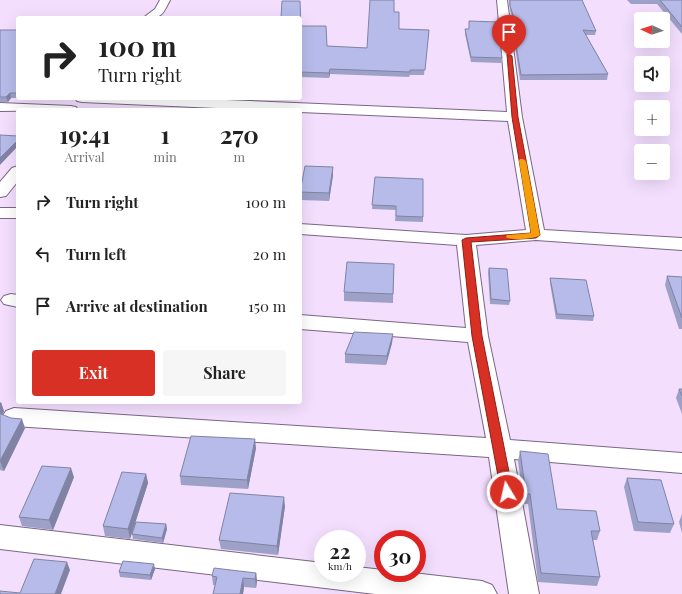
<!DOCTYPE html>
<html lang="en">
<head>
<meta charset="utf-8">
<style>
	body { margin:0; font-family:"Playfair Display",serif; background:#f6f6f6; color:#222; height:100vh; display:flex; flex-direction:column; font-size:15px; white-space:nowrap }
	* { box-sizing:border-box; margin:0 }
	p { font-size:13px; color:#767676 }
	.icon { flex:none; width:22px; height:22px; fill:none; stroke:currentColor; stroke-width:2; stroke-linecap:round; stroke-linejoin:round }
	.map { position:relative; flex:1; overflow:hidden }
	.details { position:absolute; left:16px; top:108px; width:286px; height:296px; display:flex; flex-direction:column; background:#fff; border-radius:4px; box-shadow:0 4px 16px #0002 }
	.details>* { flex:none }
	.guide { position:absolute; left:16px; top:16px; width:286px; height:84px; border-radius:4px; box-shadow:0 4px 16px #0002; background:#fff; color:#222; overflow:hidden }
	.needle { width:26px; rotate:274deg }
	.controls { position:absolute; left:634px; top:12px; display:grid; gap:8px }
	.controls a { display:grid; place-items:center; width:36px; height:36px; border-radius:4px; background:#fff; box-shadow:0 4px 16px #0002; font-size:20px }
	.speed { position:absolute; left:314px; top:530px; display:flex; gap:8px; font-size:20px; font-weight:700; text-align:center }
	.speed>* { display:grid; place-content:center; width:52px; height:52px; border-radius:50%; background:#fff; box-shadow:0 4px 16px #0002; line-height:1 }
	.speed small { font-size:10px; font-weight:400 }
	.speed .limit { border:6px solid #d22; background:#fff; color:#111 }
	.pin { position:absolute; display:grid; place-items:center; width:34px; height:34px; color:#fff; margin:-41px -17px; border-radius:50% 50% 50% 0; rotate:-45deg; box-shadow:0 0 4px #0007 }
	.pin .icon { rotate:45deg }
	.me { position:absolute; width:44px; margin:-22px; rotate:351deg; stroke-linejoin:round; filter:drop-shadow(0 0 3px #0008) }
	.turn { display:flex; align-items:center; gap:14px; height:84px; padding:0 16px; font-size:18px }
	.turn .icon { width:52px; height:52px; stroke-width:2.5 }
	.turn b { display:block; font-size:28px; line-height:34px }
	.eta { display:flex; justify-content:space-evenly; align-items:center; height:68px; text-align:center }
	.eta b { font-size:24px; font-weight:700; line-height:28px }
	.primary-button { display:flex; gap:8px; margin-top:auto; padding:8px 16px }
	.primary-button a { flex:1; height:46px; border-radius:4px; background:#d93025; color:#fff; font-size:16px; font-weight:700; line-height:46px; text-align:center }
	.primary-button a+a { background:#f6f6f6; color:#222 }
	ul { padding:0; list-style:none }
	li { display:flex; align-items:center; gap:12px; height:52px; padding:0 16px }
	li div { flex:1 }
	li b { display:block; font-size:15px }
	li em { font-style:normal }
	.map>svg:first-child { display:block }
</style>
</head>
<body>
<div class="map">
<svg width="682" height="594" viewBox="0 0 682 594">
	<rect width="100%" height="100%" fill="#f3defe"/>
	<g fill="none" stroke-linecap="round" stroke-linejoin="round">
		<!-- minor casing -->
		<g stroke="#7a6783" stroke-width="2">
			<path id="minor" d="M 160,0 L 170,0 C 162,16 162,18 143,18 L 155,9 Z
				M 497,0 L 507,0 L 522,117 L 544,230 L 682,238 L 682,250 L 536,240 L 476,245 L 488,336 L 510,440 L 682,453 L 682,473 L 514,459 L 539,594 L 509,594 L 489,457 L 14,426 L 6,423 L 2,417 L 6,411 L 14,408 L 486,438 L 468,342 L 300,329 L 300,315 L 466,328 L 457,245 L 300,234 L 300,224 L 466,235 L 526,230 L 508,121 L 300,112 L 300,110 L 259,110 L 82,102 L 77,101 L 75,98 L 178,98 L 507,112 Z
				M 0,103 L 71,106 L 76,107 L 78,110 L 0,111 Z
				M 18,166 L 18,181 L 6,196 L 0,197 L 0,182 L 12,168 Z
				M 0,208 L 18,208 L 18,218 L 0,218 Z
				M 11,294 L 18,295 L 18,307 L 4,304 L 1,300 L 4,296 Z
				M 0,525 L 323,563 L 323,573 L 357,573 L 357,567 L 383,570 L 383,573 L 413,573 L 482,581 L 492,585 L 497,594 L 375,594 L 0,549 Z"/>
		</g>
		<!-- minor -->
		<use href="#minor" fill="#fff" fill-rule="evenodd"/>
	</g>
	<!-- wall -->
	<path fill="#9da1c8" d="M 509,0 L 582,0 L 596,31 L 595,35 L 586,35 L 608,74 L 607,80 L 520,80 L 512,26 L 513,21 L 510,10 Z
		M 627,0 L 682,0 L 682,34 L 657,4 L 631,4 Z
		M 394,12 L 399,29 L 429,30 L 424,75 L 410,75 L 409,77 L 330,74 L 329,78 L 300,77 L 300,18 L 301,26 L 327,46 L 367,48 Z
		M 469,21 L 502,58 L 501,63 L 471,62 L 465,34 L 465,29 L 469,29 Z
		M 0,30 L 18,30 L 18,98 L 23,98 L 11,98 L 8,102 L 0,102 Z
		M 333,167 L 333,175 L 329,201 L 300,200 L 300,192 Z
		M 375,177 L 423,217 L 423,222 L 395,221 L 396,210 L 372,209 Z
		M 394,264 L 393,303 L 344,301 L 344,292 Z
		M 489,268 L 510,301 L 509,305 L 490,304 L 488,272 Z
		M 667,276 L 682,277 L 682,329 L 679,329 L 665,285 Z
		M 550,278 L 594,316 L 593,321 L 556,319 L 550,283 Z
		M 393,334 L 392,343 L 386,365 L 345,363 L 345,354 Z
		M 679,389 L 682,389 L 682,414 L 676,398 Z
		M 0,402 L 4,411 L 2,415 L 25,428 L 4,471 L 0,470 Z
		M 256,448 L 248,489 L 181,485 L 180,476 Z
		M 520,451 L 557,509 L 600,531 L 597,540 L 593,540 L 600,577 L 597,586 L 538,582 L 528,504 L 524,504 L 518,461 Z
		M 146,474 L 148,483 L 130,539 L 105,536 L 103,526 Z
		M 74,477 L 53,530 L 22,526 L 19,517 Z
		M 627,478 L 674,524 L 670,533 L 634,531 L 624,487 Z
		M 285,506 L 278,555 L 221,549 L 219,540 Z
		M 682,514 L 682,533 L 679,522 Z
		M 166,524 L 167,529 L 163,543 L 133,539 L 132,534 Z
		M 155,569 L 151,580 L 120,577 L 119,572 Z
		M 256,573 L 257,581 L 256,588 L 244,587 L 243,594 L 213,594 L 215,585 L 213,585 L 212,576 Z"/>
	<!-- shaded-wall -->
	<path fill="#8083a3" d="M 330,69 L 330,74 L 329,78 L 329,73 Z
		M 10,93 L 11,98 L 8,102 L 6,97 Z
		M 18,140 L 18,146 L 0,165 L 0,158 Z
		M 333,167 L 333,175 L 329,201 L 329,193 Z
		M 393,334 L 392,343 L 386,365 L 387,356 Z
		M 1,402 L 4,411 L 1,418 L 0,416 L 0,403 Z
		M 22,419 L 25,428 L 4,471 L 0,461 Z
		M 255,439 L 256,448 L 248,489 L 247,480 Z
		M 71,468 L 74,477 L 53,530 L 49,520 Z
		M 146,474 L 148,483 L 130,539 L 128,529 Z
		M 284,497 L 285,506 L 278,555 L 277,546 Z
		M 166,524 L 167,529 L 163,543 L 162,538 Z
		M 67,562 L 70,570 L 61,594 L 55,594 Z
		M 154,564 L 155,569 L 151,580 L 150,575 Z
		M 256,573 L 257,581 L 256,588 L 255,579 Z
		M 243,578 L 244,587 L 243,594 L 240,594 Z"/>
	<!-- building -->
	<path fill="#b7bbe9" stroke="#8083a3" d="M 370,0 L 394,0 L 394,12 L 399,12 L 399,29 L 429,30 L 425,70 L 410,70 L 410,72 L 330,69 L 329,73 L 300,72 L 300,18 L 281,18 L 282,1 L 300,1 L 301,26 L 326,26 L 327,46 L 367,48 Z
		M 510,0 L 582,0 L 596,31 L 583,30 L 608,74 L 521,75 L 512,21 L 515,21 L 510,6 Z
		M 660,0 L 682,0 L 682,27 Z
		M 469,21 L 498,22 L 502,58 L 471,57 L 465,29 L 469,29 Z
		M 0,30 L 18,30 L 18,93 L 10,93 L 6,97 L 0,97 Z
		M 0,135 L 18,136 L 18,140 L 0,158 Z
		M 305,166 L 333,167 L 329,193 L 300,192 Z
		M 375,177 L 423,179 L 423,217 L 396,216 L 396,206 L 372,205 Z
		M 347,262 L 394,264 L 393,294 L 344,292 Z
		M 489,268 L 507,269 L 510,301 L 491,299 Z
		M 667,276 L 682,277 L 682,318 Z
		M 550,278 L 586,280 L 594,316 L 557,314 Z
		M 354,332 L 393,334 L 387,356 L 345,354 Z
		M 679,389 L 682,389 L 682,396 Z
		M 0,412 L 1,414 L 11,418 L 22,419 L 0,461 Z
		M 191,436 L 255,439 L 247,480 L 180,476 Z
		M 520,451 L 548,454 L 557,509 L 596,511 L 600,531 L 591,531 L 600,577 L 541,573 L 530,494 L 526,494 Z
		M 42,466 L 71,468 L 49,520 L 19,517 Z
		M 122,472 L 146,474 L 128,529 L 103,526 Z
		M 627,478 L 661,480 L 674,524 L 638,522 Z
		M 230,493 L 284,497 L 277,546 L 219,540 Z
		M 136,522 L 166,524 L 162,538 L 132,534 Z
		M 34,559 L 67,562 L 55,594 L 0,594 L 0,591 L 20,593 Z
		M 123,561 L 154,564 L 150,575 L 119,572 Z
		M 214,568 L 256,573 L 255,579 L 243,578 L 240,594 L 213,594 L 217,577 L 212,576 Z"/>
	<!-- route -->
	<path fill="#d93025" stroke="#8d1f18" d="M 507,54 L 512,56 L 518,117 L 540,235 L 536,238 L 471,242 L 482,336 L 513,492 L 511,495 L 507,497 L 503,495 L 501,492 L 472,336 L 462,240 L 466,238 L 531,233 L 512,117 Z"/>
	<!-- slow -->
	<path fill="#f59e0b" d="M 520,159 L 523,159 L 526,161 L 540,235 C 535,239 510,241 506,237 L 507,235 L 531,233 L 519,161 Z"/>
</svg>
<div class="controls">
<a><svg class="needle" viewBox="-14 -14 28 28"><path d="M0-13l5 13h-10z" fill="#e53935"/><path d="M0 13l5-13h-10z" fill="#767676"/></svg></a>
<a><svg class="icon" aria-label="sound" viewBox="0 0 24 24"><path d="M4 9h4l5-4v14l-5-4H4zM17 9q2 3 0 6"/></svg></a>
<a>+</a>
<a>−</a>
</div>
<div class="speed"><div>22<small>km/h</small></div><div class="limit">30</div></div>
<div class="pin" style="left:509px;top:56px;background:#d93025"><svg class="icon" aria-label="arrive" viewBox="0 0 24 24"><path d="M6 21V4h12l-3 4 3 4H6"/></svg></div>
<svg class="me" style="left:507px;top:492px" viewBox="-20 -20 40 40"><circle r="17" fill="#d93025" stroke="#fff" stroke-width="3"/><path d="M0-11L8 9 0 5-8 9z" fill="#fff"/></svg>
<div class="guide">
<div class="turn"><svg class="icon" aria-label="right" viewBox="0 0 24 24"><path d="M7 20v-9h11M14 6l5 5-5 5"/></svg><div><b>100 m</b>Turn right</div></div>
</div>
<section class="details">
<div class="eta">
<div><b>19:41</b><p>Arrival</p></div>
<div><b>1</b><p>min</p></div>
<div><b>270</b><p>m</p></div>
</div>
<ul>
<li><svg class="icon" aria-label="right" viewBox="0 0 24 24"><path d="M7 20v-9h11M14 6l5 5-5 5"/></svg><div><b>Turn right</b></div><em>100 m</em></li>
<li><svg class="icon" aria-label="left" viewBox="0 0 24 24"><path d="M17 20v-9H6M10 6l-5 5 5 5"/></svg><div><b>Turn left</b></div><em>20 m</em></li>
<li><svg class="icon" aria-label="arrive" viewBox="0 0 24 24"><path d="M6 21V4h12l-3 4 3 4H6"/></svg><div><b>Arrive at destination</b></div><em>150 m</em></li>
</ul>
<div class="primary-button"><a>Exit</a><a>Share</a></div>
</section>
</div>
</body>
</html>
